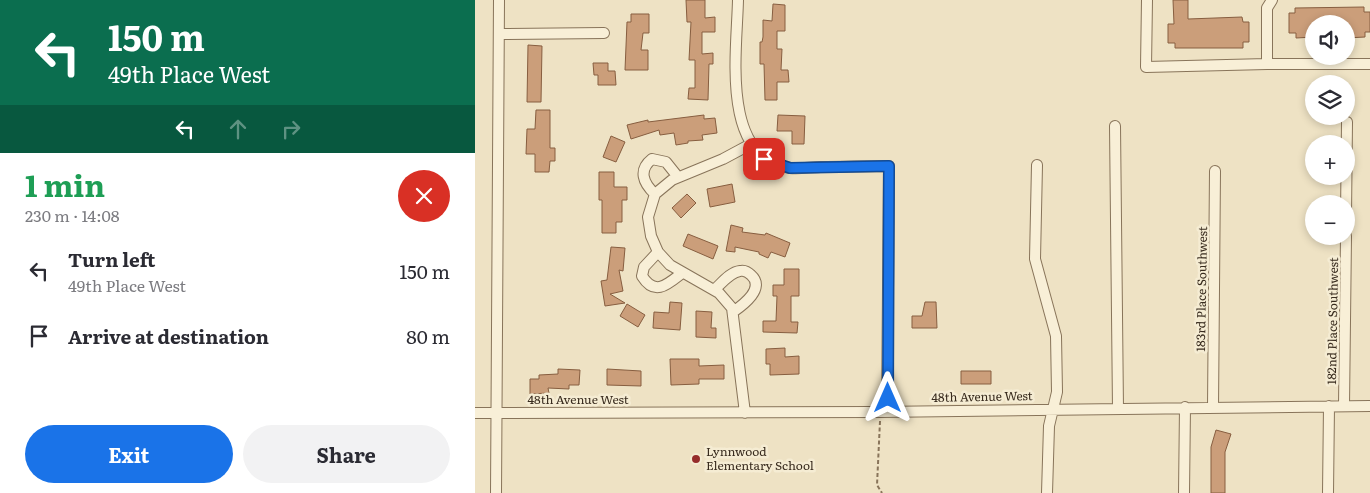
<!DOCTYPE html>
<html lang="en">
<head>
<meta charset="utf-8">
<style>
	body { margin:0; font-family:Literata,serif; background:#f2f2f3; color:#2b2b33; height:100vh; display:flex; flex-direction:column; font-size:19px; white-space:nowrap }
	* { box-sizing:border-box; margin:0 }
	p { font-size:16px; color:#7c7c81 }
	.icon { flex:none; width:28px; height:28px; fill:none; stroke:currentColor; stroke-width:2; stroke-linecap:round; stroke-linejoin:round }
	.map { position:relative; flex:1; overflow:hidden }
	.sheet { display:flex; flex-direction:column; background:#fff; width:475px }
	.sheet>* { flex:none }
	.banner { background:#0b6e4f; color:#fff; overflow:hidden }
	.buttons { position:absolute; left:830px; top:15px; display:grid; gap:10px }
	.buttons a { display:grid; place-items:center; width:50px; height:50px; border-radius:50%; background:#fff; box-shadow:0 2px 8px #0003; font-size:25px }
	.pin { position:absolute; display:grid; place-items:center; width:42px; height:42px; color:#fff; margin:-21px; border-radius:10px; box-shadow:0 2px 8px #0006 }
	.me { position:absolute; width:55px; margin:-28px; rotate:0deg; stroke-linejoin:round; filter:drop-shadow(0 0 4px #0008) }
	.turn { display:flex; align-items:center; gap:18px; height:105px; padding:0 25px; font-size:22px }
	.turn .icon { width:65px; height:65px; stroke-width:2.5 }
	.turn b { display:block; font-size:35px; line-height:42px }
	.lanes { display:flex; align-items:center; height:48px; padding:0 25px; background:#0003; justify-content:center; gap:25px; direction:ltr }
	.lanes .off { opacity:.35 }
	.round { display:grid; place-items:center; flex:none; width:52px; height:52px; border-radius:26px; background:#f2f2f3 }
	.headline { display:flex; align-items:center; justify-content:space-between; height:85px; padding:0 25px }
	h1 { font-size:30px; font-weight:700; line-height:38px; color:#1e9e55 }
	.action { display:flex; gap:10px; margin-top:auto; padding:10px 25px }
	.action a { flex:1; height:58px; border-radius:30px; background:#1a73e8; color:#fff; font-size:20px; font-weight:700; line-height:58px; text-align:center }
	.action a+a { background:#f2f2f3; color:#2b2b33 }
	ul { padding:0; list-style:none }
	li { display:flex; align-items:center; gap:15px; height:65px; padding:0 25px }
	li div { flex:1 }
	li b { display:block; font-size:19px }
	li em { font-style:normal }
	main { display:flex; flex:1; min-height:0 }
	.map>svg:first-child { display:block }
</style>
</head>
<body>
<main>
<section class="sheet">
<div class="banner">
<div class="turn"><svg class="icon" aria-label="left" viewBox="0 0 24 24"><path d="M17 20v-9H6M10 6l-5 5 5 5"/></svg><div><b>150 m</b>49th Place West</div></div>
<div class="lanes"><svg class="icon" aria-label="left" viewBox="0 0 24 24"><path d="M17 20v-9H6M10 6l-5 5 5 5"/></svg><svg class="icon off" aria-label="ahead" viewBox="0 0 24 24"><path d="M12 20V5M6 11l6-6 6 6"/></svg><svg class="icon off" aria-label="right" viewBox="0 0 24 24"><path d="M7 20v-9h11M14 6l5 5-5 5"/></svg></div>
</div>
<div class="headline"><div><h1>1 min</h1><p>230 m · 14:08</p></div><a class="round" style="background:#d93025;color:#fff"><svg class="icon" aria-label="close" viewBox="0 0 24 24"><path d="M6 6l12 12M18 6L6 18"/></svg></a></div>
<ul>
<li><svg class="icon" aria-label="left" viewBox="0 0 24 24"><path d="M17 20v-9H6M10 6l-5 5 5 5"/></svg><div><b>Turn left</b><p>49th Place West</p></div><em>150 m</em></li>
<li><svg class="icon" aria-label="arrive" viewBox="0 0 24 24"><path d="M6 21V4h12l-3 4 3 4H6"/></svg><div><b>Arrive at destination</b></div><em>80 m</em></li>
</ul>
<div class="action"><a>Exit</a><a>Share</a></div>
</section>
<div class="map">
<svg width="895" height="493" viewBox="0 0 895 493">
	<rect width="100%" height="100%" fill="#eee2c4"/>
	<!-- building -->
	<path fill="#cb9e7a" stroke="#875e40" d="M 211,0 L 230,0 L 230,18 L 240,17 L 240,32 L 227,32 L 227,54 L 238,53 L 238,64 L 234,64 L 233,100 L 213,99 L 214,88 L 220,88 L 220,60 L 214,60 L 216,22 L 212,22 Z
		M 698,0 L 713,0 L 713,19 L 767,17 L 768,22 L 774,22 L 774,42 L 768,42 L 768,48 L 700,48 L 700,43 L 693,43 L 693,24 L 699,24 Z
		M 298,4 L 310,5 L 310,31 L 302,31 L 302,49 L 307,49 L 306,70 L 313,70 L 314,82 L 302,82 L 302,100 L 290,100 L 289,64 L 285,64 L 285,42 L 287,42 L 288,37 L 288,20 L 297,21 Z
		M 889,7 L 889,12 L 895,12 L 895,32 L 890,32 L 890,37 L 871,38 L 871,24 L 839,24 L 839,37 L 821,38 L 821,33 L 814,33 L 814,13 L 820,13 L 820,8 Z
		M 156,14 L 174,14 L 174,33 L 168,33 L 166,50 L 173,50 L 173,70 L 150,70 L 152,22 L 156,22 Z
		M 53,45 L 67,46 L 66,102 L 52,102 Z
		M 118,63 L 133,63 L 133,71 L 140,71 L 141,85 L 123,85 L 123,75 L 119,75 Z
		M 61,110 L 75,110 L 75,148 L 80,148 L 80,161 L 75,161 L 74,172 L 60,172 L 60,154 L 51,154 L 52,129 L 60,129 Z
		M 229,115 L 229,119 L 240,118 L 242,133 L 227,135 L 228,140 L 213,141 L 213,143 L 201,145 L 199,133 L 185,135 L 184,130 L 156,139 L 152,125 L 173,120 L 173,122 Z
		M 303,115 L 330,116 L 329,144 L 317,144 L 317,131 L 302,131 Z
		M 136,136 L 150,142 L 141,162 L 128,157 Z
		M 124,172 L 139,172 L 139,187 L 152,187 L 152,200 L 147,200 L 147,222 L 141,222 L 141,233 L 127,233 L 127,200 L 124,200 Z
		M 257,184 L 260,202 L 235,207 L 232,189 Z
		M 212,194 L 221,203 L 206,218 L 197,208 Z
		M 256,225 L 268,228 L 267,232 L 290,235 L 291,233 L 315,243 L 310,257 L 296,252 L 293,258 L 284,254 L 284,252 L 260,247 L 260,252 L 251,251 Z
		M 213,234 L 243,246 L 238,259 L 208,246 Z
		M 136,247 L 150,248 L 148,271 L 144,270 L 148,291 L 135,294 L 150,303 L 130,306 L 126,281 L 132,280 Z
		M 309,269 L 324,269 L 324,296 L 316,296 L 316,322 L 323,322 L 322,333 L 288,332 L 288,321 L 301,321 L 302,296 L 298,296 L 298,285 L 309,285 Z
		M 195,302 L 207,303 L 205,330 L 178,328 L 179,312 L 194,313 Z
		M 450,302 L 461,302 L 462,328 L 437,328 L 437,316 L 447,316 Z
		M 152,304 L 170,315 L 163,327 L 145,316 Z
		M 221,311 L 237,312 L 236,328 L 241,328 L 241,338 L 221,337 Z
		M 310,348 L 310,357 L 324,356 L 324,374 L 295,375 L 295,364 L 291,364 L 291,349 Z
		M 195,359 L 224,359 L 224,366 L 249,365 L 249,379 L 224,379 L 224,384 L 196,385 Z
		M 83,369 L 105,370 L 104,385 L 94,385 L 94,389 L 73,388 L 74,393 L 55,394 L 55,379 L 64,379 L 64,375 L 83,374 Z
		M 132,369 L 166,371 L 166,386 L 132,385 Z
		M 486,371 L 516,371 L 516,384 L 486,384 Z
		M 741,430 L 756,434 L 750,452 L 750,493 L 736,493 L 736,447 Z"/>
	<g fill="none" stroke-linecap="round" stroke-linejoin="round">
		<!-- minor casing -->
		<g stroke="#88745a" stroke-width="12">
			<path id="minor" d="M 263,0 C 262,51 245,158 315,168 C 325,169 336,167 346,167 C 368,167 391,166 414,166 L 412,411
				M 672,0 L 671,67 L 792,64 L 895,64
				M 24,34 L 129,33
				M 792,64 L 792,8 L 797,0
				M 640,126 L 643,409
				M 562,165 L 560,259 L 581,336 L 582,392 L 574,426 L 572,493
				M 180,194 C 168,183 163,170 177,159 L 191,162 L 203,177
				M 871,215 L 872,122
				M 183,252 L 169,267 L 167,276 C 180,297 193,284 207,273
				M 239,290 C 246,284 255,272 265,271 C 269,270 273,272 276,275 C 291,288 268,305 258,312
				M 869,406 L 871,236
				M 738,407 L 740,171
				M 0,413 L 404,412 L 895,406
				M 270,413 L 257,308 L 244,293 L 195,265 L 183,252 L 176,236 L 173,217 L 180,194 L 197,180 L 248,159 L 276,144
				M 21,493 L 24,0
				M 709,493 L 710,407
				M 853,493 L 854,406"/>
		</g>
		<!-- path -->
		<path stroke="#88745a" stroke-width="2" stroke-dasharray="4 2.5" stroke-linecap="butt" d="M 405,421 L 402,485 L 407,493"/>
		<!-- minor -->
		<use href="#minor" stroke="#f8efd7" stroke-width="10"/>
	</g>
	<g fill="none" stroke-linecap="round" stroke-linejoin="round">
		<!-- route casing -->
		<g stroke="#114b97" stroke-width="12">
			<path id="route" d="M 289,159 L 315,168 L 414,166 L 413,398"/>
		</g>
		<!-- route -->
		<use href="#route" stroke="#1a73e8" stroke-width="9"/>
	</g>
	<!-- markers -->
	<circle fill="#962d2b" stroke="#f5ecd3" stroke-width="2" cx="221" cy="459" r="5"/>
	<g text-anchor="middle" stroke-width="5" stroke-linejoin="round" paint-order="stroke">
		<!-- street labels -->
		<g font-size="12" fill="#382b1e" stroke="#f5ecd3">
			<text transform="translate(727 289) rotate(-89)" y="4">183rd Place Southwest</text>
			<text transform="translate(858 321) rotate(-89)" y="4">182nd Place Southwest</text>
			<text transform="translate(507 397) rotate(-1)" y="4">48th Avenue West</text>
			<text x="103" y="404">48th Avenue West</text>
		</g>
		<!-- poi labels -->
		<g font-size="12" fill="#382b1e" stroke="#f5ecd3" text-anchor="start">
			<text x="231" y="456">Lynnwood<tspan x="231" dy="14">Elementary School</tspan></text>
		</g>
	</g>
</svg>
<div class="buttons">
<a><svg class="icon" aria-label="sound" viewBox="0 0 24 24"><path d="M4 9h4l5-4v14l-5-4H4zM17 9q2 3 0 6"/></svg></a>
<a><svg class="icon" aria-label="layers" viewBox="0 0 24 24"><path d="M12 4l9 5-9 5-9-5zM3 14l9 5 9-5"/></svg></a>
<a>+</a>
<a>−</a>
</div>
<div class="pin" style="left:289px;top:159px;background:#d93025"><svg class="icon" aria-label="arrive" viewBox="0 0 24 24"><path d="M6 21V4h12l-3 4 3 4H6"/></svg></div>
<svg class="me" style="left:413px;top:398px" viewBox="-20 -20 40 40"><path d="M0-17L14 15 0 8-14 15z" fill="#1a73e8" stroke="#fff" stroke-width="4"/></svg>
</div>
</main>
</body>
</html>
